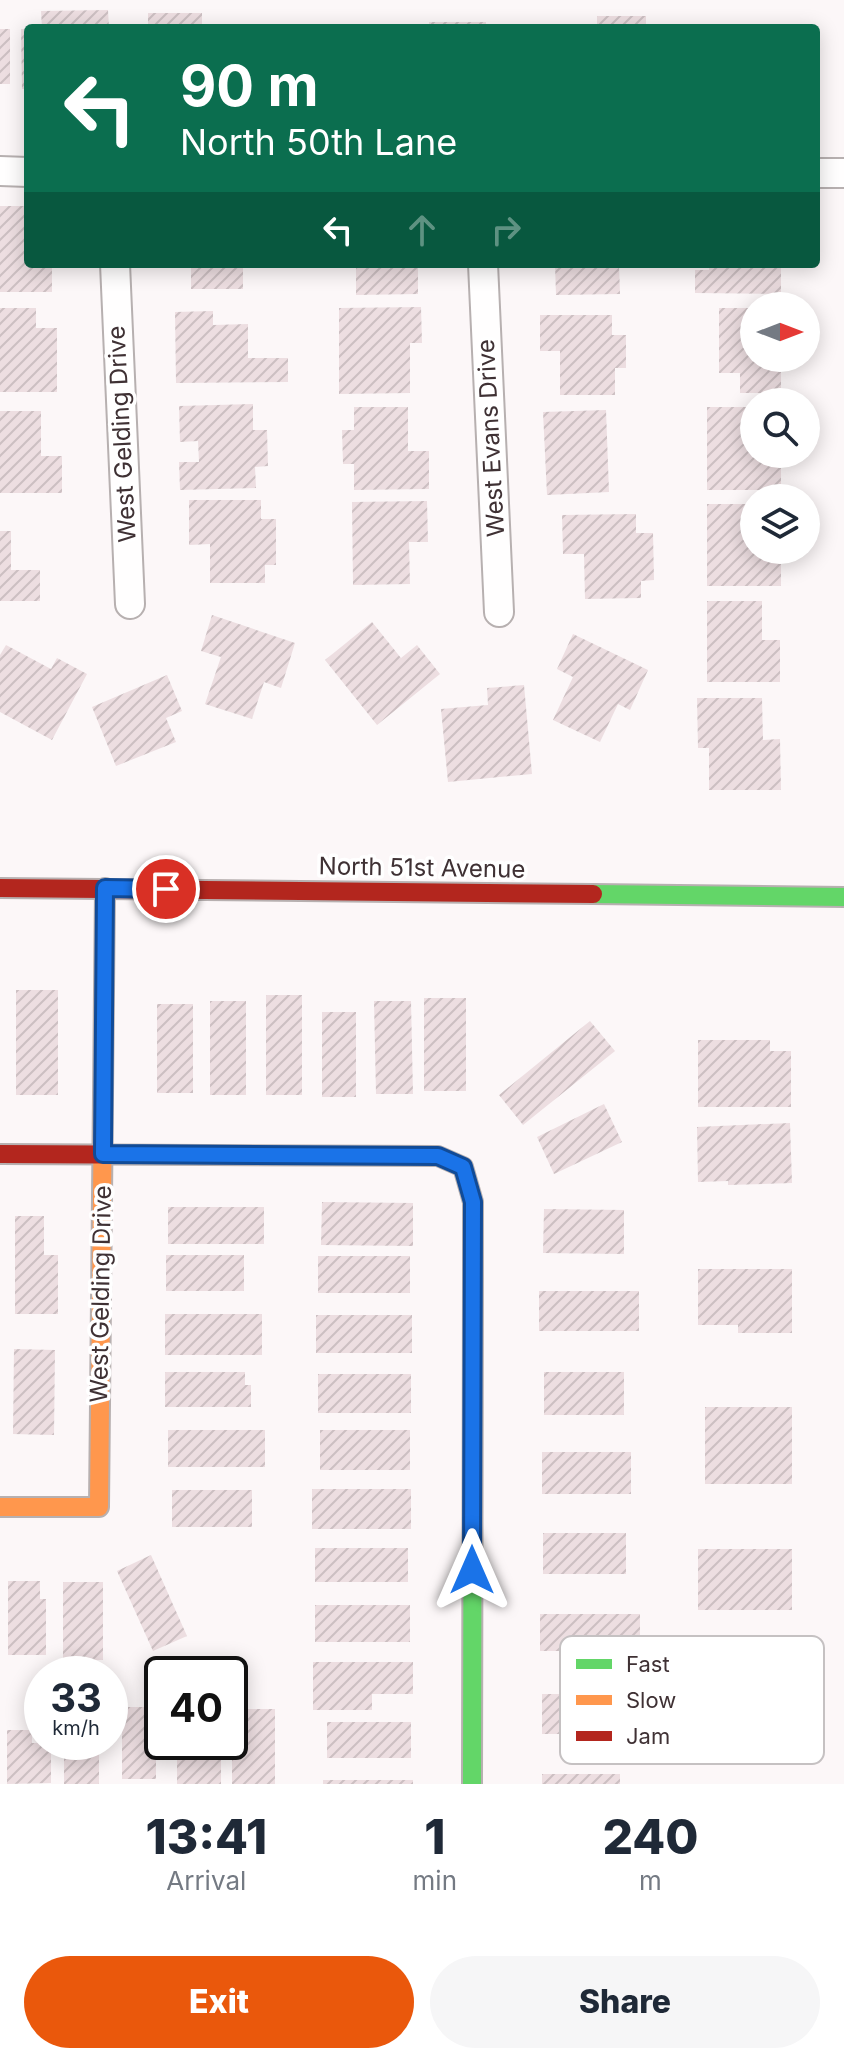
<!DOCTYPE html>
<html lang="en">
<head>
<meta charset="utf-8">
<style>
	body { margin:0; font-family:Inter,sans-serif; background:#f6f6f7; color:#1f2937; height:100vh; display:flex; flex-direction:column; font-size:30px; white-space:nowrap }
	* { box-sizing:border-box; margin:0 }
	p { font-size:26px; color:#747a83 }
	.icon { flex:none; width:44px; height:44px; fill:none; stroke:currentColor; stroke-width:2; stroke-linecap:round; stroke-linejoin:round }
	.map { position:relative; height:1784px; overflow:hidden }
	.sheet { display:flex; flex-direction:column; background:#fff; flex:1 }
	.sheet>* { flex:none }
	.hud { position:absolute; left:24px; top:24px; width:796px; height:244px; border-radius:8px; box-shadow:0 4px 20px #0003; background:#0b6e4f; color:#fff; overflow:hidden }
	.needle { width:52px; rotate:90deg }
	.fabs { position:absolute; left:740px; top:292px; display:grid; gap:16px }
	.fabs a { display:grid; place-items:center; width:80px; height:80px; border-radius:50%; background:#fff; box-shadow:0 4px 20px #0003; font-size:40px }
	.speed { position:absolute; left:24px; top:1656px; display:flex; gap:16px; font-size:40px; font-weight:700; text-align:center }
	.speed>* { display:grid; place-content:center; width:104px; height:104px; border-radius:50%; background:#fff; box-shadow:0 4px 20px #0003; line-height:1 }
	.speed small { font-size:20px; font-weight:400 }
	.speed .limit { border:4px solid #111; border-radius:12px; background:#fff; color:#111 }
	.pin { position:absolute; display:grid; place-items:center; width:68px; height:68px; color:#fff; margin:-34px; border:4px solid #fff; border-radius:50%; box-shadow:0 2px 8px #0007 }
	.me { position:absolute; width:88px; margin:-44px; rotate:0deg; stroke-linejoin:round; filter:drop-shadow(0 0 6px #0008) }
	.turn { display:flex; align-items:center; gap:28px; height:168px; padding:0 24px; font-size:36px }
	.turn .icon { width:104px; height:104px; stroke-width:2.5 }
	.turn b { display:block; font-size:56px; line-height:68px }
	.lanes { display:flex; align-items:center; height:76px; padding:0 24px; background:#0003; justify-content:center; gap:40px; direction:ltr }
	.lanes .off { opacity:.35 }
	.eta { display:flex; justify-content:space-evenly; align-items:center; height:136px; text-align:center }
	.eta b { font-size:48px; font-weight:800; line-height:56px }
	.action { display:flex; gap:16px; margin-top:auto; padding:16px 24px }
	.action a { flex:1; height:92px; border-radius:48px; background:#ea580c; color:#fff; font-size:32px; font-weight:800; line-height:92px; text-align:center }
	.action a+a { background:#f6f6f7; color:#1f2937 }
	.map>svg:first-child { display:block }
</style>
</head>
<body>
<div class="map">
<svg width="844" height="1784" viewBox="0 0 844 1784">
	<defs>
		<pattern id="building-hatch" width="6" height="6" patternUnits="userSpaceOnUse" patternTransform="scale(2)"><rect width="6" height="6" fill="#eddee1"/><path d="M-1 1l2-2M0 6l6-6M5 7l2-2" fill="none" stroke="#ccbfc2"/></pattern>
	</defs>
	<rect width="100%" height="100%" fill="#fcf7f8"/>
	<!-- building -->
	<path fill="url(#building-hatch)" d="M 108,10 L 109,28 L 42,28 L 41,11 Z
		M 148,13 L 202,13 L 202,28 L 148,28 Z
		M 597,16 L 646,16 L 646,28 L 597,28 Z
		M 429,22 L 486,22 L 486,28 L 429,28 Z
		M 0,29 L 10,29 L 10,84 L 0,84 Z
		M 21,29 L 28,29 L 28,89 L 22,89 Z
		M 0,206 L 28,206 L 28,264 L 52,264 L 52,292 L 0,292 Z
		M 191,264 L 243,264 L 243,289 L 191,289 Z
		M 356,264 L 418,264 L 418,294 L 356,295 Z
		M 555,264 L 619,264 L 620,294 L 556,295 Z
		M 709,264 L 781,264 L 781,294 L 695,293 L 695,270 L 709,270 Z
		M 421,307 L 422,343 L 410,343 L 410,393 L 339,394 L 339,308 Z
		M 0,308 L 36,308 L 36,328 L 57,328 L 57,392 L 0,392 Z
		M 719,308 L 754,308 L 754,358 L 781,358 L 781,393 L 740,393 L 740,373 L 719,373 Z
		M 213,311 L 213,325 L 248,324 L 248,358 L 288,358 L 288,382 L 176,383 L 175,312 Z
		M 540,315 L 612,315 L 612,335 L 626,335 L 626,368 L 615,368 L 615,395 L 560,395 L 560,351 L 540,351 Z
		M 253,404 L 253,430 L 267,430 L 268,466 L 255,467 L 256,488 L 180,490 L 179,462 L 199,462 L 198,441 L 180,442 L 179,406 Z
		M 354,407 L 408,407 L 408,451 L 429,451 L 429,489 L 354,490 L 354,464 L 343,464 L 342,430 L 354,430 Z
		M 707,407 L 754,407 L 754,454 L 781,454 L 781,490 L 707,490 Z
		M 606,410 L 609,492 L 547,495 L 543,412 Z
		M 0,411 L 41,411 L 41,456 L 62,456 L 62,493 L 0,493 Z
		M 189,500 L 261,500 L 261,519 L 276,519 L 276,565 L 265,565 L 265,583 L 210,583 L 210,544 L 189,545 Z
		M 427,501 L 428,542 L 409,542 L 410,584 L 353,585 L 352,502 Z
		M 707,504 L 754,504 L 754,550 L 781,550 L 781,586 L 707,586 Z
		M 636,514 L 636,533 L 653,533 L 654,580 L 641,581 L 641,598 L 585,599 L 584,554 L 563,554 L 562,515 Z
		M 0,531 L 11,531 L 11,570 L 40,570 L 40,601 L 0,601 Z
		M 707,601 L 762,601 L 762,640 L 780,640 L 780,682 L 707,682 Z
		M 212,615 L 295,643 L 281,688 L 264,682 L 252,719 L 205,704 L 221,657 L 201,651 Z
		M 372,622 L 401,658 L 417,645 L 440,674 L 377,725 L 325,660 Z
		M 573,634 L 648,670 L 630,710 L 618,704 L 600,742 L 553,720 L 573,677 L 557,669 Z
		M 6,645 L 51,669 L 57,658 L 87,674 L 52,740 L 0,712 L 0,655 Z
		M 167,675 L 182,711 L 166,718 L 176,742 L 116,766 L 92,707 Z
		M 524,685 L 532,774 L 448,782 L 441,709 L 488,705 L 487,688 Z
		M 697,698 L 762,698 L 763,740 L 780,739 L 781,790 L 709,790 L 709,748 L 698,748 Z
		M 16,990 L 58,990 L 58,1095 L 16,1095 Z
		M 266,995 L 302,995 L 302,1095 L 266,1095 Z
		M 424,998 L 466,998 L 466,1091 L 424,1091 Z
		M 210,1001 L 246,1001 L 246,1095 L 210,1095 Z
		M 374,1001 L 411,1001 L 413,1094 L 376,1094 Z
		M 157,1004 L 193,1004 L 193,1093 L 157,1093 Z
		M 322,1012 L 356,1012 L 356,1097 L 322,1097 Z
		M 590,1021 L 615,1051 L 523,1125 L 499,1095 Z
		M 698,1040 L 770,1040 L 770,1051 L 791,1051 L 791,1107 L 698,1107 Z
		M 604,1104 L 622,1142 L 554,1174 L 537,1137 Z
		M 790,1123 L 792,1183 L 728,1185 L 728,1181 L 698,1182 L 697,1127 Z
		M 322,1202 L 413,1203 L 413,1246 L 321,1245 Z
		M 168,1207 L 264,1207 L 264,1244 L 168,1244 Z
		M 544,1209 L 624,1210 L 624,1254 L 543,1253 Z
		M 15,1216 L 44,1216 L 44,1255 L 58,1255 L 58,1314 L 15,1314 Z
		M 166,1255 L 244,1255 L 244,1291 L 166,1291 Z
		M 318,1256 L 410,1256 L 410,1293 L 318,1293 Z
		M 698,1269 L 792,1269 L 792,1333 L 738,1333 L 738,1325 L 698,1325 Z
		M 539,1291 L 639,1291 L 639,1331 L 539,1331 Z
		M 165,1314 L 262,1314 L 262,1355 L 165,1355 Z
		M 316,1315 L 412,1315 L 412,1353 L 316,1353 Z
		M 14,1349 L 55,1350 L 54,1435 L 13,1434 Z
		M 165,1372 L 245,1372 L 245,1385 L 251,1385 L 251,1407 L 165,1407 Z
		M 544,1372 L 624,1372 L 624,1415 L 544,1415 Z
		M 318,1374 L 411,1374 L 411,1413 L 318,1413 Z
		M 705,1407 L 792,1407 L 792,1484 L 705,1484 Z
		M 168,1430 L 265,1430 L 265,1467 L 168,1467 Z
		M 320,1430 L 410,1430 L 410,1470 L 320,1470 Z
		M 542,1452 L 631,1452 L 631,1494 L 542,1494 Z
		M 312,1489 L 411,1489 L 411,1529 L 312,1529 Z
		M 172,1490 L 252,1490 L 252,1527 L 172,1527 Z
		M 543,1533 L 626,1533 L 626,1574 L 543,1574 Z
		M 315,1548 L 408,1548 L 408,1582 L 315,1582 Z
		M 698,1549 L 792,1549 L 792,1610 L 698,1610 Z
		M 151,1555 L 187,1636 L 153,1651 L 117,1571 Z
		M 8,1581 L 40,1581 L 40,1599 L 46,1599 L 46,1655 L 8,1655 Z
		M 63,1582 L 103,1582 L 103,1660 L 63,1660 Z
		M 315,1605 L 410,1605 L 410,1642 L 315,1642 Z
		M 540,1614 L 640,1614 L 640,1651 L 540,1651 Z
		M 313,1662 L 413,1662 L 413,1694 L 372,1694 L 372,1710 L 313,1710 Z
		M 542,1694 L 621,1694 L 621,1734 L 542,1734 Z
		M 122,1707 L 156,1707 L 156,1779 L 122,1779 Z
		M 232,1709 L 275,1709 L 275,1784 L 232,1784 Z
		M 327,1722 L 411,1722 L 411,1758 L 327,1758 Z
		M 7,1730 L 32,1730 L 32,1743 L 51,1743 L 51,1783 L 7,1784 Z
		M 64,1742 L 99,1742 L 99,1784 L 64,1784 Z
		M 177,1742 L 221,1743 L 221,1784 L 177,1784 Z
		M 542,1774 L 620,1774 L 620,1784 L 542,1784 Z
		M 323,1780 L 413,1780 L 413,1784 L 323,1784 Z"/>
	<g fill="none" stroke-linecap="round" stroke-linejoin="round">
		<!-- street casing -->
		<g stroke="#b7b0b0" stroke-width="32">
			<path id="street" d="M 0,171 L 28,172
				M 816,173 L 844,173
				M 115,264 L 130,604
				M 483,264 L 499,612"/>
		</g>
		<!-- fast casing -->
		<g stroke="#b7b0b0" stroke-width="22">
			<path id="fast" d="M 593,894 L 844,897
				M 472,1784 L 473,1277"/>
		</g>
		<!-- slow casing -->
		<g stroke="#b7b0b0" stroke-width="22">
			<path id="slow" d="M 0,1507 L 99,1507 L 105,888"/>
		</g>
		<!-- jam casing -->
		<g stroke="#b7b0b0" stroke-width="22">
			<path id="jam" d="M 0,888 L 593,894
				M 0,1154 L 438,1156 L 463,1167 L 473,1202 L 473,1277"/>
		</g>
		<!-- street -->
		<use href="#street" stroke="#fffefe" stroke-width="28"/>
		<!-- fast -->
		<use href="#fast" stroke="#63d668" stroke-width="18"/>
		<!-- slow -->
		<use href="#slow" stroke="#ff974d" stroke-width="18"/>
		<!-- jam -->
		<use href="#jam" stroke="#b3261e" stroke-width="18"/>
	</g>
	<g fill="none" stroke-linecap="round" stroke-linejoin="round">
		<!-- route casing -->
		<g stroke="#114b97" stroke-width="20">
			<path id="route" d="M 166,889 L 105,888 L 103,1154 L 438,1156 L 463,1167 L 473,1202 L 472,1570"/>
		</g>
		<!-- route -->
		<use href="#route" stroke="#1a73e8" stroke-width="14"/>
	</g>
	<g text-anchor="middle" stroke-width="7" stroke-linejoin="round" paint-order="stroke">
		<!-- street labels -->
		<g font-size="24" fill="#3f3134" stroke="#fff">
			<text transform="translate(122 434) rotate(-93)" y="8">West Gelding Drive</text>
			<text transform="translate(491 438) rotate(-93)" y="8">West Evans Drive</text>
			<text transform="translate(422 868) rotate(1)" y="8">North 51st Avenue</text>
			<text transform="translate(101 1294) rotate(-89)" y="8">West Gelding Drive</text>
		</g>
	</g>
	<!-- legend -->
	<rect x="560" y="1636" width="264" height="128" rx="12" fill="#fff" stroke="#c5c1c2" stroke-width="2"/>
	<rect x="576" y="1659" width="36" height="10" fill="#63d668"/>
	<rect x="576" y="1695" width="36" height="10" fill="#ff974d"/>
	<rect x="576" y="1731" width="36" height="10" fill="#b3261e"/>
	<g font-size="22" fill="#3f3134">
		<text x="626" y="1672">Fast</text>
		<text x="626" y="1708">Slow</text>
		<text x="626" y="1744">Jam</text>
	</g>
</svg>
<div class="fabs">
<a><svg class="needle" viewBox="-14 -14 28 28"><path d="M0-13l5 13h-10z" fill="#e53935"/><path d="M0 13l5-13h-10z" fill="#747a83"/></svg></a>
<a><svg class="icon" aria-label="search" viewBox="0 0 24 24"><circle cx="10" cy="10" r="6"/><path d="M15 15l6 6"/></svg></a>
<a><svg class="icon" aria-label="layers" viewBox="0 0 24 24"><path d="M12 4l9 5-9 5-9-5zM3 14l9 5 9-5"/></svg></a>
</div>
<div class="speed"><div>33<small>km/h</small></div><div class="limit">40</div></div>
<div class="pin" style="left:166px;top:889px;background:#d93025"><svg class="icon" aria-label="arrive" viewBox="0 0 24 24"><path d="M6 21V4h12l-3 4 3 4H6"/></svg></div>
<svg class="me" style="left:472px;top:1570px" viewBox="-20 -20 40 40"><path d="M0-17L14 15 0 8-14 15z" fill="#1a73e8" stroke="#fff" stroke-width="4"/></svg>
<div class="hud">
<div class="turn"><svg class="icon" aria-label="left" viewBox="0 0 24 24"><path d="M17 20v-9H6M10 6l-5 5 5 5"/></svg><div><b>90 m</b>North 50th Lane</div></div>
<div class="lanes"><svg class="icon" aria-label="left" viewBox="0 0 24 24"><path d="M17 20v-9H6M10 6l-5 5 5 5"/></svg><svg class="icon off" aria-label="ahead" viewBox="0 0 24 24"><path d="M12 20V5M6 11l6-6 6 6"/></svg><svg class="icon off" aria-label="right" viewBox="0 0 24 24"><path d="M7 20v-9h11M14 6l5 5-5 5"/></svg></div>
</div>
</div>
<section class="sheet">
<div class="eta">
<div><b>13:41</b><p>Arrival</p></div>
<div><b>1</b><p>min</p></div>
<div><b>240</b><p>m</p></div>
</div>
<div class="action"><a>Exit</a><a>Share</a></div>
</section>
</body>
</html>
